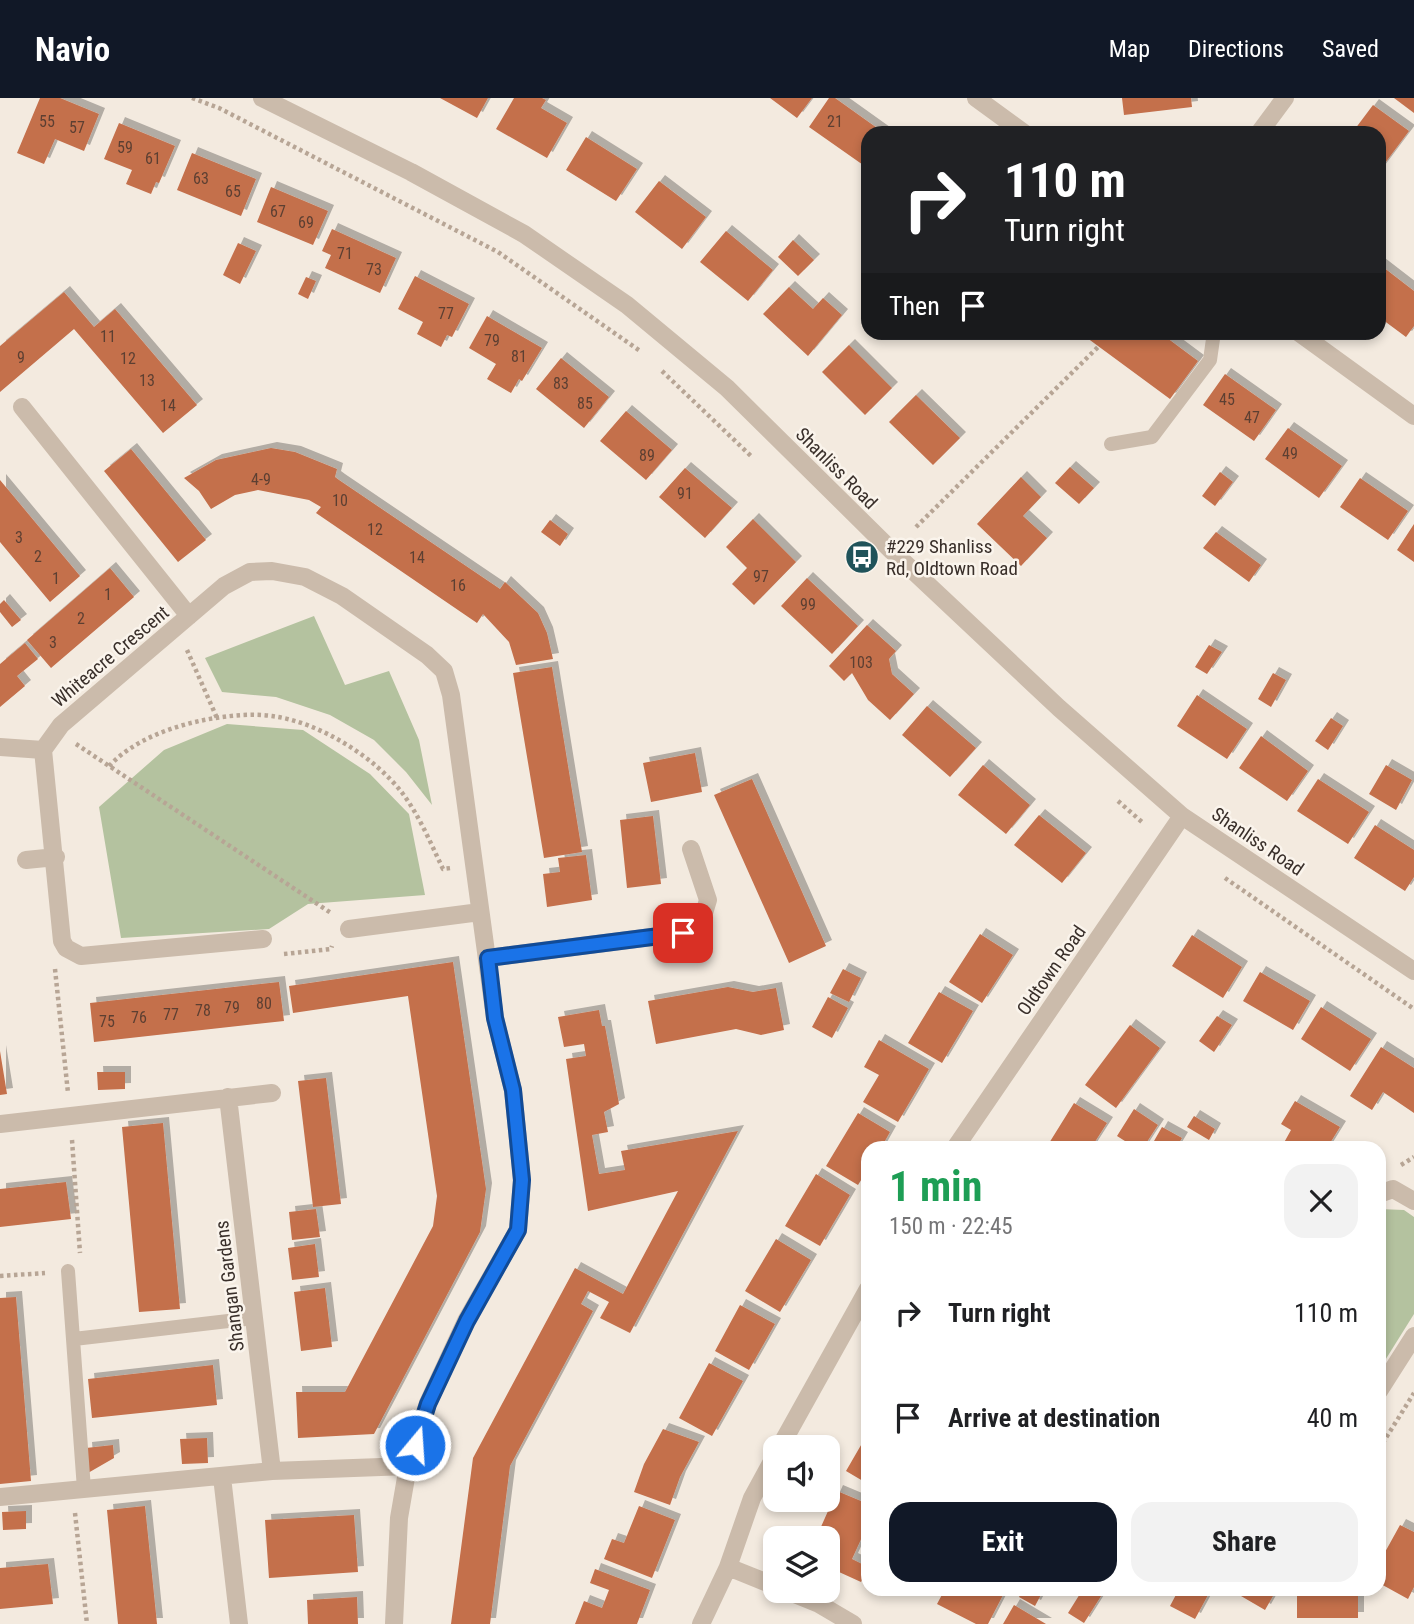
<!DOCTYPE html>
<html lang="en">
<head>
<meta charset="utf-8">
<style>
	body { margin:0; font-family:"Roboto Condensed",sans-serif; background:#f2f2f2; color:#202124; height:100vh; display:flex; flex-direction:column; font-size:26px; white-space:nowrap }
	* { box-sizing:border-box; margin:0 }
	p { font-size:23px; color:#757577 }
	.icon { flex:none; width:38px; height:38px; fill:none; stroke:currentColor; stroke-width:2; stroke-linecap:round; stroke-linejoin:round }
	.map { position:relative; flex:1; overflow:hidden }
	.sheet { position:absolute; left:861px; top:1043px; width:525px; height:455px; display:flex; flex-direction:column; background:#fff; border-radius:21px; box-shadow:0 4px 10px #0003 }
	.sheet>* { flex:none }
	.guide { position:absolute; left:861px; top:28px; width:525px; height:214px; border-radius:21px; box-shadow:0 4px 10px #0003; background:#202124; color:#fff; overflow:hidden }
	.fabs { position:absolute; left:763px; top:1337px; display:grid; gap:14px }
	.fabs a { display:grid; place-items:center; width:77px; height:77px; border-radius:14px; background:#fff; box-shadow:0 4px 10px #0003; font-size:35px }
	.pin { position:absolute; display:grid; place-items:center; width:60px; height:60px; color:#fff; margin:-30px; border-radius:14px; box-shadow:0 4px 10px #0006 }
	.me { position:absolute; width:77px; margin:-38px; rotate:18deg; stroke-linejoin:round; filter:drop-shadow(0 0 5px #0008) }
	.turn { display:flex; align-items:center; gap:24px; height:147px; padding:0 28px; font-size:32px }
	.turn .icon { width:91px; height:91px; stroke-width:2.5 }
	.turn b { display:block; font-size:49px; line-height:60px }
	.then { display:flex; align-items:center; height:66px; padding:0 28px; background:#0003; gap:14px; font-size:26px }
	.round { display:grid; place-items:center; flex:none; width:74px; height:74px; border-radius:21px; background:#f2f2f2 }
	.summary { display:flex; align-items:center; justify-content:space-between; height:119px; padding:0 28px }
	h1 { font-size:42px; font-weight:700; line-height:52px; color:#1e9e55 }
	.primary-button { display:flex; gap:14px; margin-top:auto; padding:14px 28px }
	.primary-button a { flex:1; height:80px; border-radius:21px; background:#111827; color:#fff; font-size:28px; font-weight:700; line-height:80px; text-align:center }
	.primary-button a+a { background:#f2f2f2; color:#202124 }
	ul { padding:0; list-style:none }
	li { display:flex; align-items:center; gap:21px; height:105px; padding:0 28px }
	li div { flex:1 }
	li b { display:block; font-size:26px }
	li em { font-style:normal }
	header { display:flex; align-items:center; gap:42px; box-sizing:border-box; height:98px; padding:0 35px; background:#111827; color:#fff }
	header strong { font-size:33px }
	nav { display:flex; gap:38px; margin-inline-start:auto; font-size:24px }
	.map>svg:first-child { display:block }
</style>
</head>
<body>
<header>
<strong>Navio</strong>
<nav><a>Map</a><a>Directions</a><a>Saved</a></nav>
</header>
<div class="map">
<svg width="1414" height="1526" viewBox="0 0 1414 1526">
	<defs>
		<filter id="shadow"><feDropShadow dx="6" dy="-6" stdDeviation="0" flood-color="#0004"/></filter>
	</defs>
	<rect width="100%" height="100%" fill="#f3eadf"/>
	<!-- green -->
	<path fill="#b4c29f" d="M 314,518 L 345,587 L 389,573 L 419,642 L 432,707 L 406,674 L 374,642 L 330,617 L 276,599 L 222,594 L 205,560 Z
		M 227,626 L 303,632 L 370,676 L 409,716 L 425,797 L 308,806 L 269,831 L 121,840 L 99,709 L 164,652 Z
		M 1379,1111 L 1404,1112 L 1414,1119 L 1414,1216 L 1379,1272 Z"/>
	<!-- building -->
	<path fill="#c46f4b" filter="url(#shadow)" d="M 40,0 L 60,0 L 99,16 L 84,53 L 55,41 L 44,66 L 17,55 Z
		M 440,0 L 488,0 L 477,20 Z
		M 514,0 L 542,0 L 546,2 L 541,10 L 567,25 L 547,60 L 496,31 Z
		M 770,0 L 812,0 L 797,20 Z
		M 829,0 L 835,0 L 884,35 L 868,35 L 866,69 L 809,29 Z
		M 1122,0 L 1191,0 L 1192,9 L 1124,17 Z
		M 1394,0 L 1414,0 L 1414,15 Z
		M 1373,7 L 1409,33 L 1379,73 L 1379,35 L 1352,35 Z
		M 119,25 L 175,48 L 159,85 L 156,84 L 151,96 L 126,86 L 132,72 L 104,61 Z
		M 586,39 L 637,71 L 616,103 L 566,72 Z
		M 192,55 L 256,81 L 241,118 L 177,92 Z
		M 659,83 L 706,119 L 682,151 L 635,114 Z
		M 271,89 L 328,113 L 313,147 L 257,124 Z
		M 332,131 L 396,160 L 380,195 L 325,170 L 331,157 L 322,153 Z
		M 726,133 L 773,172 L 748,203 L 700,164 Z
		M 793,142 L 814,162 L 798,178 L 778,159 Z
		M 238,145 L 256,153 L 240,186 L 223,177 Z
		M 1379,166 L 1414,193 L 1414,228 L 1406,239 L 1379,219 Z
		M 415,178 L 469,206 L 452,239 L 447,237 L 441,249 L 417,236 L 423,224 L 398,211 Z
		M 306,179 L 316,183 L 308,201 L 298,196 Z
		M 789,189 L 813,211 L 823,200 L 842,217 L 808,258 L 763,216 Z
		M 64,194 L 94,229 L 115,211 L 197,307 L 163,335 L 74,231 L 0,294 L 0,248 Z
		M 487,218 L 542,250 L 522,283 L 519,281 L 511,295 L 487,281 L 496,266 L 469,250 Z
		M 1079,234 L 1159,234 L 1198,263 L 1170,301 Z
		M 849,247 L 892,290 L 865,317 L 822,274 Z
		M 561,260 L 609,299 L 584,330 L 536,291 Z
		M 1225,276 L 1276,312 L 1254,343 L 1203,307 Z
		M 916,297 L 960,340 L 933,367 L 889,324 Z
		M 626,313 L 672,352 L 646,382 L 600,343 Z
		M 1288,330 L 1342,368 L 1319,400 L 1265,361 Z
		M 271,350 L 295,354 L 337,371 L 335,379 L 339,382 L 500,491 L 505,484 L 538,515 L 547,535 L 553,561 L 516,567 L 509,544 L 483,516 L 477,525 L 316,415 L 321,409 L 309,402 L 258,392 L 235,397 L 211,411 L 199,393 L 184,380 L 216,362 Z
		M 131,351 L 206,442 L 178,464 L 104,373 Z
		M 1070,369 L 1094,390 L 1079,406 L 1055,385 Z
		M 685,370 L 732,410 L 705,440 L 659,399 Z
		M 1220,374 L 1233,384 L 1215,408 L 1202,398 Z
		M 1021,379 L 1041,399 L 1023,418 L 1047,440 L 1021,468 L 977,426 Z
		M 1360,380 L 1408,413 L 1388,442 L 1340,409 Z
		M 0,382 L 80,478 L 50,504 L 0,444 Z
		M 753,421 L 796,464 L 754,507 L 732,486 L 747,470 L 726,449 Z
		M 550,422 L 568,436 L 560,448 L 541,434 Z
		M 1414,426 L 1414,464 L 1397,452 Z
		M 1216,434 L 1261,467 L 1249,484 L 1203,450 Z
		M 110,470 L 134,499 L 51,570 L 27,542 Z
		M 807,480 L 858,528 L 832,556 L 781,508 Z
		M 4,502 L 21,522 L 12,529 L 0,514 L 0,506 Z
		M 867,527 L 896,553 L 889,561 L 892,576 L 914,596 L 890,622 L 868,602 L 852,575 L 844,583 L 829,568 Z
		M 25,545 L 38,561 L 17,578 L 25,588 L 0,609 L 0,566 Z
		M 1209,547 L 1222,554 L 1207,576 L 1195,569 Z
		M 552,569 L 582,754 L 544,760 L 513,575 Z
		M 1273,575 L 1286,582 L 1271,609 L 1258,601 Z
		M 1197,597 L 1247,631 L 1227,661 L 1177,628 Z
		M 927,608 L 976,650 L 950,679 L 902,637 Z
		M 1331,620 L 1343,628 L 1328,652 L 1315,643 Z
		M 1261,638 L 1308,673 L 1287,703 L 1239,670 Z
		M 695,655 L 702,694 L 651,704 L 643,665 Z
		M 983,667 L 1030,707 L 1006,736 L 958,697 Z
		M 1386,667 L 1412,682 L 1396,712 L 1369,696 Z
		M 752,681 L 826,848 L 789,865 L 714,697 Z
		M 1318,681 L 1369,714 L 1348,746 L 1297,713 Z
		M 1039,717 L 1086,755 L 1062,785 L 1014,747 Z
		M 653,718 L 661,786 L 627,790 L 620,722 Z
		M 1375,727 L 1414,752 L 1414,779 L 1405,793 L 1354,760 Z
		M 586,757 L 592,802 L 547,809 L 543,776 L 560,774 L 558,760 Z
		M 980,836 L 1013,857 L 982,905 L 949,884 Z
		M 1192,837 L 1242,869 L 1223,900 L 1172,868 Z
		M 453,864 L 486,1091 L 480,1134 L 374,1336 L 298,1340 L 296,1294 L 345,1294 L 433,1128 L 437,1098 L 408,898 L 293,915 L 289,888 Z
		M 843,871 L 861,880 L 849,904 L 830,895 Z
		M 1260,874 L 1310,903 L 1293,932 L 1243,903 Z
		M 279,884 L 284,923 L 94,944 L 90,905 Z
		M 728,889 L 753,894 L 776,890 L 784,932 L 761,937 L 736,931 L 656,946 L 648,903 Z
		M 939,894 L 973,913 L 942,965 L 908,945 Z
		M 828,899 L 848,910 L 832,940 L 812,929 Z
		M 1321,909 L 1371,941 L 1350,973 L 1301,941 Z
		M 599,912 L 602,928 L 605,928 L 619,1006 L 604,1014 L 608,1034 L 592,1037 L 599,1076 L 625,1072 L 621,1053 L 738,1033 L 630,1235 L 600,1220 L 609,1204 L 588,1193 L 581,1206 L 593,1213 L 510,1368 L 490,1526 L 451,1526 L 473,1360 L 575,1170 L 623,1196 L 678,1093 L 588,1113 L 566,961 L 586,958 L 584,946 L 564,949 L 558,919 Z
		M 1217,918 L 1232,927 L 1214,954 L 1199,943 Z
		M 1130,927 L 1160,950 L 1116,1010 L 1085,987 Z
		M 879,942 L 929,971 L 898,1024 L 863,1004 L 879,977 L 864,969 Z
		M 1381,949 L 1414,970 L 1414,1015 L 1383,994 L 1372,1012 L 1350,998 Z
		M 0,953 L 7,996 L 0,997 Z
		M 97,974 L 125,974 L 125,991 L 98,992 Z
		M 326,980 L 341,1106 L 313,1109 L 298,983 Z
		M 1295,1003 L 1340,1029 L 1327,1050 L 1281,1050 L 1291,1032 L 1281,1026 Z
		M 1074,1005 L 1107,1025 L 1091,1050 L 1046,1050 Z
		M 1134,1011 L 1158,1027 L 1143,1050 L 1136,1050 L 1117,1038 Z
		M 858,1015 L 890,1034 L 881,1050 L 868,1050 L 868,1071 L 858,1087 L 826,1068 Z
		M 1194,1018 L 1215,1031 L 1209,1042 L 1187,1029 Z
		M 163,1025 L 180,1211 L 139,1214 L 122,1029 Z
		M 1162,1029 L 1182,1040 L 1176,1050 L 1166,1050 L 1154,1043 Z
		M 816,1076 L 850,1097 L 820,1148 L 785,1128 Z
		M 66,1084 L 71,1121 L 0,1129 L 0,1091 Z
		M 316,1111 L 320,1139 L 292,1142 L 289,1114 Z
		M 776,1141 L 811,1162 L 780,1214 L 745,1193 Z
		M 315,1146 L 319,1179 L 292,1182 L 288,1150 Z
		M 325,1190 L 332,1249 L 301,1253 L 294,1194 Z
		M 16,1199 L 31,1383 L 0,1386 L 0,1200 Z
		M 740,1207 L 775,1226 L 749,1272 L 715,1253 Z
		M 709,1265 L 743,1283 L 712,1338 L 679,1320 Z
		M 213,1267 L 217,1307 L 92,1320 L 88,1281 Z
		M 663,1331 L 699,1344 L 680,1379 L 670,1407 L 634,1394 L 644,1366 Z
		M 868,1335 L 868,1386 L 846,1373 Z
		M 207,1340 L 208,1365 L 182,1366 L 180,1341 Z
		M 113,1347 L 114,1360 L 88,1375 L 86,1350 Z
		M 837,1393 L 868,1406 L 868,1426 L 852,1461 L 868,1469 L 861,1484 L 828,1469 L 828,1440 L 816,1440 Z
		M 145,1408 L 157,1526 L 118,1526 L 107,1412 Z
		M 639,1408 L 675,1422 L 652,1480 L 604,1461 L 612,1441 L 624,1445 Z
		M 26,1413 L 26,1431 L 3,1432 L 2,1414 Z
		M 354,1417 L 358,1474 L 269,1480 L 265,1422 Z
		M 1400,1427 L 1414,1434 L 1414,1489 L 1408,1501 L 1379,1485 L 1379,1465 Z
		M 48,1466 L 53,1506 L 0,1511 L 0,1470 Z
		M 595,1471 L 650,1492 L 637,1526 L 575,1526 L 584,1503 L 602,1510 L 609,1492 L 590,1485 Z
		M 945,1491 L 991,1491 L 1003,1497 L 988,1526 L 976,1526 L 937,1506 Z
		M 1023,1491 L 1044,1491 L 1035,1508 L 1019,1499 Z
		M 1083,1491 L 1096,1491 L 1103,1495 L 1084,1525 L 1068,1515 Z
		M 1179,1491 L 1197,1491 L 1208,1497 L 1195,1521 L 1170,1508 Z
		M 1229,1491 L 1277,1491 L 1265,1512 Z
		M 1297,1491 L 1358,1491 L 1358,1520 L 1297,1520 Z
		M 357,1499 L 358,1526 L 308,1526 L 307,1502 Z
		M 1014,1507 L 1041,1523 L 1046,1526 L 1003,1526 Z"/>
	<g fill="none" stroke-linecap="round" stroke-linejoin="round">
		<!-- path -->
		<path stroke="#b7a595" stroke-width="4.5" stroke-dasharray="3.5 3.5" stroke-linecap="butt" d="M 192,0 L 219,10 L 498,154 L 640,253
			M 662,273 L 752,359
			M 916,429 L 1098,249
			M 187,552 L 217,620
			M 76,646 L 331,815
			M 109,668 C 134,642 170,629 204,622 C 226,618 249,615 272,618 C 319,624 375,659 403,696 C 420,719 431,746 443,771 L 451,770
			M 1118,703 L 1142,724
			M 1225,780 L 1414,911
			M 284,856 L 331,851 L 332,848
			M 55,871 L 68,995
			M 72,1042 L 80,1155
			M 1401,1067 L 1414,1059
			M 0,1178 L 45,1175
			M 1379,1351 L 1414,1295
			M 75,1415 L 87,1526"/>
		<!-- lane -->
		<path stroke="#cbbbab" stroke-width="14" d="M 1111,346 L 1152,339 L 1210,262 L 1214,234
			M 68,1173 L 84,1391
			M 74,1241 L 254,1220"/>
		<!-- street -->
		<path stroke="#cbbbab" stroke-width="18" d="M 262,0 L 411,74 L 524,136 L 627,207 L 727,290 L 892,453 L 1059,610 L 1182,718 L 1414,873
			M 976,0 L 1024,35
			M 1259,35 L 1285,0
			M 1298,234 L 1414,318
			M 22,309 L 189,518
			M 0,649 L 43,652
			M 26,762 L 56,759
			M 349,831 L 480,814
			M 263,841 L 81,858 L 66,850 L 62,843 L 43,652 L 61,627 L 224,488 L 250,474 L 272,473 L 305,479 L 342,498 L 427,557 L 444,573 L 451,597 L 495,920 L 513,992 L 522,1082 L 518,1132 L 466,1223 L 428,1305 L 408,1368 L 399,1420 L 394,1526
			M 488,860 L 683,835 L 701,825 L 708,802 L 691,751
			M 228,999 L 272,1373
			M 0,1026 L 272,995
			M 955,1050 L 1182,718
			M 1379,1096 L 1393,1091 L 1414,1103
			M 1379,1293 L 1414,1238
			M 780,1349 L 868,1191
			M 775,1358 L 752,1400 L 728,1469 L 775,1488
			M 222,1379 L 239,1526
			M 0,1399 L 272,1373 L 408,1368
			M 787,1493 L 819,1506 L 853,1526
			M 701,1526 L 728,1469"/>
	</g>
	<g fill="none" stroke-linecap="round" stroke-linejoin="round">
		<!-- route casing -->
		<g stroke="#114b97" stroke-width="18">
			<path id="route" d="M 415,1347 L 428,1306 L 467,1223 L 518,1132 L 522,1082 L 513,992 L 495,920 L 488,860 L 683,835"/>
		</g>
		<!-- route -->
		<use href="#route" stroke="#1a73e8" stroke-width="12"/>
	</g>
	<!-- icons -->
	<defs>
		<g id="bus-disc" transform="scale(1.75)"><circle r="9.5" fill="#20535a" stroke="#faf4ec"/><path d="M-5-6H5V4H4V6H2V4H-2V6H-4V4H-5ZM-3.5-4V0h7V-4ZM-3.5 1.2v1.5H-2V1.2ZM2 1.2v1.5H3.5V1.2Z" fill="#fff"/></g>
	</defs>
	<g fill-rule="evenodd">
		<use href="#bus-disc" x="862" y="459"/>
	</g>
	<g text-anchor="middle" stroke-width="5" stroke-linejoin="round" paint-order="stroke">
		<!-- number labels -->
		<g font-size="16" fill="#5c3f32">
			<text x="47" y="29">55</text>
			<text x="835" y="29">21</text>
			<text x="77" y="35">57</text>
			<text x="125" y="55">59</text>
			<text x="153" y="66">61</text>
			<text x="201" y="86">63</text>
			<text x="233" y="99">65</text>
			<text x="278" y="119">67</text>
			<text x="306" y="130">69</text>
			<text x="345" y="161">71</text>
			<text x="374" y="177">73</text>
			<text x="446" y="221">77</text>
			<text x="108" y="244">11</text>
			<text x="492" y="248">79</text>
			<text x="519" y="264">81</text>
			<text x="21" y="265">9</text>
			<text x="128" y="266">12</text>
			<text x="147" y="288">13</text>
			<text x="561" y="291">83</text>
			<text x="1227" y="307">45</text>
			<text x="585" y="311">85</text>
			<text x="168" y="313">14</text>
			<text x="1252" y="325">47</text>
			<text x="1290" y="361">49</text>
			<text x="647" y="363">89</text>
			<text x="261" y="387">4-9</text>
			<text x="685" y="401">91</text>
			<text x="340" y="408">10</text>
			<text x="375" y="437">12</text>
			<text x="19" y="445">3</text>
			<text x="38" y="464">2</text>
			<text x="417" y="465">14</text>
			<text x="761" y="484">97</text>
			<text x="56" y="486">1</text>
			<text x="458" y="493">16</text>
			<text x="108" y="502">1</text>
			<text x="808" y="512">99</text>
			<text x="81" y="526">2</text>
			<text x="53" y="550">3</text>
			<text x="861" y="570">103</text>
			<text x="264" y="911">80</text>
			<text x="232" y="915">79</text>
			<text x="203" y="918">78</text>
			<text x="171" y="922">77</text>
			<text x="139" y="925">76</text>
			<text x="107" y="929">75</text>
		</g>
		<!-- street labels -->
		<g font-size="19" fill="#392f2a" stroke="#faf4ec">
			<text transform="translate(837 370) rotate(45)" y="7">Shanliss Road</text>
			<text transform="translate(110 558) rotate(-40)" y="7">Whiteacre Crescent</text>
			<text transform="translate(1258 743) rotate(34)" y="7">Shanliss Road</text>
			<text transform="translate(1051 872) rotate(-55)" y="7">Oldtown Road</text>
			<text transform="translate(229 1188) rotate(-97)" y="7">Shangan Gardens</text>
		</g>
		<!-- poi labels -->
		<g font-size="19" fill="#392f2a" stroke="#faf4ec" text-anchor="start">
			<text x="886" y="455">#229 Shanliss<tspan x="886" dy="22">Rd, Oldtown Road</tspan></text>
		</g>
	</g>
</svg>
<div class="fabs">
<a><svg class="icon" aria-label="sound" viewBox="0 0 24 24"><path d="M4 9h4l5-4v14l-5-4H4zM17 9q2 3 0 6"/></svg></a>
<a><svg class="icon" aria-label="layers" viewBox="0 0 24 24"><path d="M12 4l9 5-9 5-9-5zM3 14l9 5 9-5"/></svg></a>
</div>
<div class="pin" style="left:683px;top:835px;background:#d93025"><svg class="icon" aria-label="arrive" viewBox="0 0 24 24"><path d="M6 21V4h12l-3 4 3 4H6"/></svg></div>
<svg class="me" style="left:415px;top:1347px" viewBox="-20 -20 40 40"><circle r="17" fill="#1a73e8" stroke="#fff" stroke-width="3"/><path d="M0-11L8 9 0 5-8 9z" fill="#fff"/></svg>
<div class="guide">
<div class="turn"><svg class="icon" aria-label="right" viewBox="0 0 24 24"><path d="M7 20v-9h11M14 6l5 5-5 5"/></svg><div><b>110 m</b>Turn right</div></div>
<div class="then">Then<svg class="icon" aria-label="arrive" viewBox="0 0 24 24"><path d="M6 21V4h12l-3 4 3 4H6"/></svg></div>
</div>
<section class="sheet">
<div class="summary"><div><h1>1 min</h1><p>150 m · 22:45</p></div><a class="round"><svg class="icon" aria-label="close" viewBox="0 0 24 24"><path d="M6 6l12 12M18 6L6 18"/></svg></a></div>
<ul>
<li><svg class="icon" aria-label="right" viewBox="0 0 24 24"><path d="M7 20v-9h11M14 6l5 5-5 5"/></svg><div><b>Turn right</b></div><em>110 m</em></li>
<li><svg class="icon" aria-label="arrive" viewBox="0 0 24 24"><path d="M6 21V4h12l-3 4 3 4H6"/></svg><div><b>Arrive at destination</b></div><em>40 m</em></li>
</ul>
<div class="primary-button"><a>Exit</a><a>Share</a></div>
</section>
</div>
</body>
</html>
